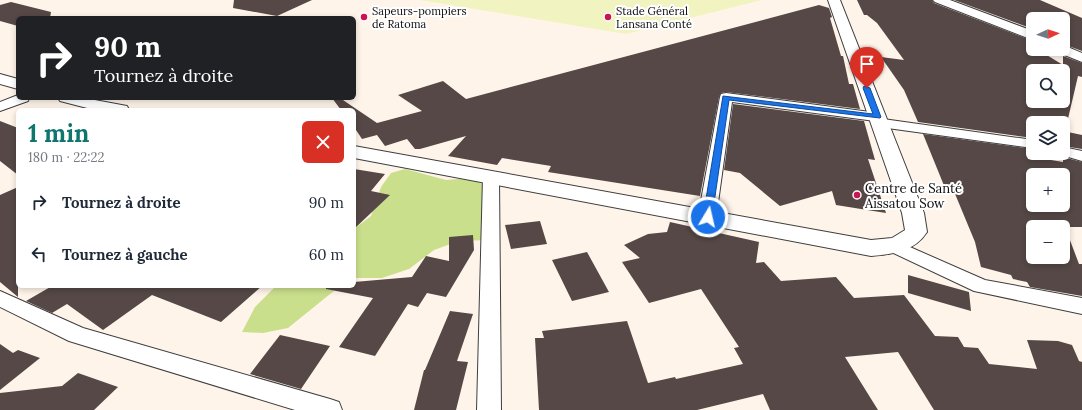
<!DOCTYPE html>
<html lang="fr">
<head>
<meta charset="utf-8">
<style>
	body { margin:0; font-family:Lora,serif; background:#f6f6f7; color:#1f2937; height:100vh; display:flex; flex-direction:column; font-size:15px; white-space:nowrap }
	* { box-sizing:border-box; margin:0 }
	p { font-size:13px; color:#747a83 }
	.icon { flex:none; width:22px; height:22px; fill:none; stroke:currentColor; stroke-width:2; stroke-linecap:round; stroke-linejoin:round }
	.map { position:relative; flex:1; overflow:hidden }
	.sheet { position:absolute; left:16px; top:108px; width:340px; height:180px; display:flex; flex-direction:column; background:#fff; border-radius:6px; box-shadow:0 2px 6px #0003 }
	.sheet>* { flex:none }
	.guide { position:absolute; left:16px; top:16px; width:340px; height:84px; border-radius:6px; box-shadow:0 2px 6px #0003; background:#202124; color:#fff; overflow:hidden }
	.needle { width:26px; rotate:87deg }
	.fabs { position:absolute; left:1026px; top:12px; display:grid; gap:8px }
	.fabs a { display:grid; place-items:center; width:44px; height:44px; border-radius:6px; background:#fff; box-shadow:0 2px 6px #0003; font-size:20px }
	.pin { position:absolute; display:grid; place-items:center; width:34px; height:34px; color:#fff; margin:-41px -17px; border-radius:50% 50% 50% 0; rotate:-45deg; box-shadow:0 0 4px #0007 }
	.pin .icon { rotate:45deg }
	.me { position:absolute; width:44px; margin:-22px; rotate:9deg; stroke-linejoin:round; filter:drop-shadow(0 0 3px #0008) }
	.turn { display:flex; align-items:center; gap:14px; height:84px; padding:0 12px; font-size:18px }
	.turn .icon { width:52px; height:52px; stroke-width:2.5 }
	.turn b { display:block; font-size:28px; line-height:34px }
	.round { display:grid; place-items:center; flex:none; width:42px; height:42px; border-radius:6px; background:#f6f6f7 }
	.head { display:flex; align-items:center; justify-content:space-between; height:68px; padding:0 12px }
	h1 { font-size:24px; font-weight:700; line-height:30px; color:#0f766e }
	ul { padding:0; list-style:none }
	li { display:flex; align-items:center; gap:12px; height:52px; padding:0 12px }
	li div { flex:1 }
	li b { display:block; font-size:15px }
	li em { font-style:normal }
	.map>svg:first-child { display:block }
</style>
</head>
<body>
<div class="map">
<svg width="1082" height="410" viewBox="0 0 1082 410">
	<rect width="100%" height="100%" fill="#fff4e9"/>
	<!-- forest -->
	<path fill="#cadf8c" d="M 405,169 L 446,180 L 469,178 L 494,189 L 490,240 L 459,241 L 434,250 L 409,269 L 382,278 L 354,278 L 354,229 L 371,216 L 381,187 L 391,173 Z
		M 276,286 L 340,286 L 288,328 L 263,333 L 242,332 L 255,307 Z"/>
	<!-- pitch -->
	<path fill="#f1f3c1" d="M 420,0 L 762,0 L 626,34 Z"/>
	<!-- building -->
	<path fill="#554846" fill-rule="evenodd" d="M 234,0 L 312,0 L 277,16 L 233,8 Z
		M 857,0 L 932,0 L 934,3 L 1033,41 L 1033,49 L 1037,49 L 1063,65 L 1063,56 L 1082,63 L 1082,77 L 1078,76 L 1067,123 L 1033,123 L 1033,138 L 918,122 L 904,90 L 881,57 L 904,60 L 877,23 L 867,15 L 864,15 ZM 1033,66 L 1050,71 L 1063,71 L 1063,101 L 1033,101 Z
		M 954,0 L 1040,0 L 1082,18 L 1082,51 L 1063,44 L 1063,19 L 1040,19 L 1033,17 L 1033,29 Z
		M 11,2 L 51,12 L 50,18 L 18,18 L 18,26 L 0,21 L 0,5 Z
		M 819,5 L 829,8 L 832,17 L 830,18 L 841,56 L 843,56 L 849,84 L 853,84 L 860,109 L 726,92 L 721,93 L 719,97 L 700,196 L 548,172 L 551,166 L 502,158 L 497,165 L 448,156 L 466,136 L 420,149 L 415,149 L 407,139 L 385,146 L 377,135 L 362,139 L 354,127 L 354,110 L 341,110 L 332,98 L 340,98 L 377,123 L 422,111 L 398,95 L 443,81 L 466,99 Z
		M 733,104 L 864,121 L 875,160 L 868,159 L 886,213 L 836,205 L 832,191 L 780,206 L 740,173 L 724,170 Z
		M 0,121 L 18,128 L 18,175 L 0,161 Z
		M 1063,131 L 1082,135 L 1082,149 L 1063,146 Z
		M 923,134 L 1033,149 L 1033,157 L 1063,162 L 1063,157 L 1082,162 L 1082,227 L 1065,227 L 1079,264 L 1082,264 L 1082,296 L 1030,287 L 1027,282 L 1013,279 L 1011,275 L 981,267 L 975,242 L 953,189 L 945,188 ZM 1033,175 L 1063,175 L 1063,205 L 1033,205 ZM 1033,227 L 1063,227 L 1063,257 L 1033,257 Z
		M 354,169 L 385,174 L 371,191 L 390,195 L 354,229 Z
		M 18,187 L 18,297 L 0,282 L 0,195 Z
		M 540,221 L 547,244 L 511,249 L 505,225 Z
		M 670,222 L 759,242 L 756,263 L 764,262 L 781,281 L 836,277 L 854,298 L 904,295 L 935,336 L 958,337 L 964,347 L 978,348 L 989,364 L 1037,369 L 1027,340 L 1058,341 L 1072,345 L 1079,361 L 1082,362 L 1082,410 L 934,410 L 898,352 L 845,357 L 878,410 L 770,410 L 763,394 L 697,410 L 539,410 L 535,338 L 544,338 L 542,331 L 627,321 L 648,383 L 675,377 L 676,379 L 743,364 L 734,348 L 739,347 L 701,289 L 649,303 L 622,262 L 640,258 L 624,245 L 648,234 L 667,232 Z
		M 473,235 L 474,250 L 446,297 L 427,293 L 418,307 L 408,304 L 375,356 L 339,347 L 373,298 L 326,289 L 326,286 L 354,286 L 354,282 L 412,277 L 426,256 L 449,261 L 449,237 Z
		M 587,252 L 609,292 L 572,301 L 552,260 Z
		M 908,275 L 969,292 L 971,311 L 908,293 Z
		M 52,286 L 262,286 L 221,322 L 152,295 L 103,330 L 67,304 L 52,313 L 26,301 Z
		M 450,311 L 473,314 L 457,361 L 468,362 L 456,410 L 414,410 L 424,370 L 425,370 Z
		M 280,335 L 330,346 L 301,389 L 250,374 Z
		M 0,344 L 13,353 L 18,350 L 40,358 L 0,390 Z
		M 78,373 L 118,387 L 94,410 L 0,410 L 0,393 L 62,386 Z"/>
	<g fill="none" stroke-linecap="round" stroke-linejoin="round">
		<!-- minor casing -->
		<g stroke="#3e3e3e" stroke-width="2">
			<path id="minor" d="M 726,93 L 878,113 L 883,114 L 885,117 L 883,119 L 1033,140 L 1033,148 L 880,127 L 875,126 L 873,123 L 875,121 L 732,102 L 716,217 L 713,221 L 707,222 L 701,221 L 698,217 L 720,97 L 721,94 Z
				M 18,95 L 18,98 L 29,98 L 28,101 L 0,111 L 0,102 Z
				M 1063,147 L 1082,151 L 1082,161 L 1058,154 L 1057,153 L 1063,153 Z
				M 491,172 L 497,174 L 499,177 L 501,410 L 477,410 L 483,177 L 485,174 Z
				M 894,240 L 985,280 L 1082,298 L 1082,314 L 974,291 L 887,250 L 885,246 L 887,242 Z
				M 0,291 L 83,328 L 330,399 L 339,402 L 342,410 L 295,410 L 69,341 L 0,307 Z"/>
		</g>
		<!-- tertiary casing -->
		<g stroke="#3e3e3e" stroke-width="2">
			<path id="tertiary" d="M 828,0 L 840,0 L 924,213 L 927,232 C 914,252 893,254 871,256 L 354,158 L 354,146 L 871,240 L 892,238 L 905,230 L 902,213 Z
				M 933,0 L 950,0 L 1033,31 L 1033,40 L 935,2 Z
				M 1063,45 L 1082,53 L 1082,62 L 1057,52 L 1055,49 L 1063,49 Z
				M 0,74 L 18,79 L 18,89 L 0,84 Z
				M 58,98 L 84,98 L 127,106 L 129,110 L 95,110 L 60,101 Z"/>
		</g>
		<!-- minor -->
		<use href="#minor" fill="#fff" fill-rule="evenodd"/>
		<!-- tertiary -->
		<use href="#tertiary" fill="#fff" fill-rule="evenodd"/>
	</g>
	<!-- route -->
	<path fill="#1a73e8" stroke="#114b97" d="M 864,86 L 870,88 L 881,117 L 880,118 L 729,100 L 712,217 L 708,220 L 704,219 L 703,217 L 723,96 L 873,114 L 863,88 Z"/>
	<!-- markers -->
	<g fill="#c81652" stroke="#fff" stroke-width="1.5">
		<circle cx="364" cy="17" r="4"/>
		<circle cx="608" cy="17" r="4"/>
		<circle cx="857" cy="195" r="4"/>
	</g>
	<g text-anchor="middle" stroke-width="4" stroke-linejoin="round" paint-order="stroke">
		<!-- far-poi labels -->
		<g font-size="11" fill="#0b0b0b" stroke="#fff" text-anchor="start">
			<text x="372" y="15">Sapeurs-pompiers<tspan x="372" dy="13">de Ratoma</tspan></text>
			<text x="616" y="15">Stade Général<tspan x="616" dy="13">Lansana Conté</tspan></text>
		</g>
		<!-- poi labels -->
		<g font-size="13" fill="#0b0b0b" stroke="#fff" text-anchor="start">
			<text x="865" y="193">Centre de Santé<tspan x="865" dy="15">Aissatou Sow</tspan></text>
		</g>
	</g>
</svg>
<div class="fabs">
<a><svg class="needle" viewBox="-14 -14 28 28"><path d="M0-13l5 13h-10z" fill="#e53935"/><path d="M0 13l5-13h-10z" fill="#747a83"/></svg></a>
<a><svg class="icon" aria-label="search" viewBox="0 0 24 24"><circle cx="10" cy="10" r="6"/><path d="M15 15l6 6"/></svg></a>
<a><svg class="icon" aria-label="layers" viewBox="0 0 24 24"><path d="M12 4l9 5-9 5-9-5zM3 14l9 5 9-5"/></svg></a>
<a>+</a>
<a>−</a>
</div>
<div class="pin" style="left:867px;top:88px;background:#d93025"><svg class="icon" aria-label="arrive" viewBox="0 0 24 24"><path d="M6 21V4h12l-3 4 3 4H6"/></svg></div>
<svg class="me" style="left:708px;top:217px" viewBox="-20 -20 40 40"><circle r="17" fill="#1a73e8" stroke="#fff" stroke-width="3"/><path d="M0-11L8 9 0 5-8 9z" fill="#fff"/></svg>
<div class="guide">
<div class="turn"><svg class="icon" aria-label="right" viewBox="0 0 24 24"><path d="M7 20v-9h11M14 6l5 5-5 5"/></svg><div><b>90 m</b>Tournez à droite</div></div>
</div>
<section class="sheet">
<div class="head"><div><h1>1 min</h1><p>180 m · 22:22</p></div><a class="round" style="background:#d93025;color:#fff"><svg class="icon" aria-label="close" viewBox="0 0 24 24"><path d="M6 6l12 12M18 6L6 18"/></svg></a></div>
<ul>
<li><svg class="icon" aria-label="right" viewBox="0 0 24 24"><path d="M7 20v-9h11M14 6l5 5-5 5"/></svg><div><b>Tournez à droite</b></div><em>90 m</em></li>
<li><svg class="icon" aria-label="left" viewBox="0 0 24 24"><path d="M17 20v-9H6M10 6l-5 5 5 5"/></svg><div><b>Tournez à gauche</b></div><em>60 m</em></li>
</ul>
</section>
</div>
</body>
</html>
